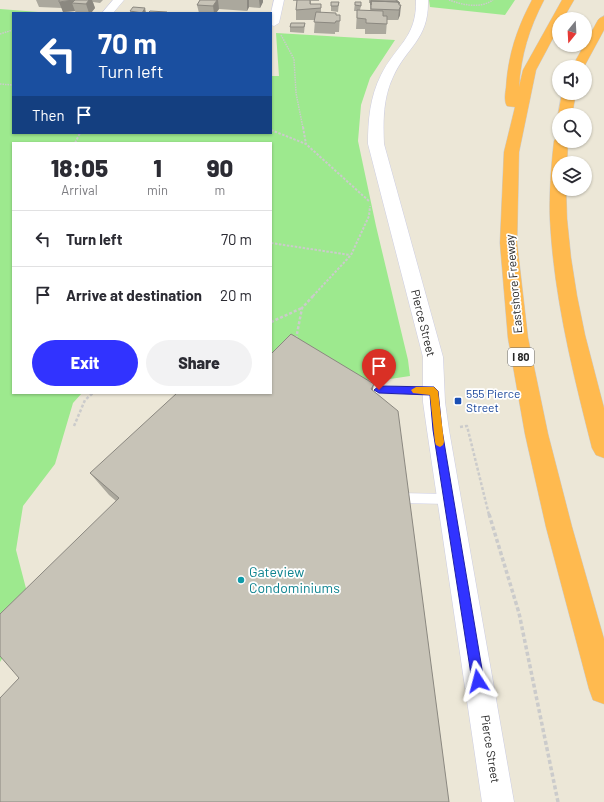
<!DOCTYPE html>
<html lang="en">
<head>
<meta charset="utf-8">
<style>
	body { margin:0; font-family:Barlow,sans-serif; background:#f2f2f3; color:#2b2b33; height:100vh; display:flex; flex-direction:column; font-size:15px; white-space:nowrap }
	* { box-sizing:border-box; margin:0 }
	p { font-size:13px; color:#7c7c81 }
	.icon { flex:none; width:22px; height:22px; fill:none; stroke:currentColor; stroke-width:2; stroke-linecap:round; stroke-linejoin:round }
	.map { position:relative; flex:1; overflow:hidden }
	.panel { position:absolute; left:12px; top:142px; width:260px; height:252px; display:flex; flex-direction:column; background:#fff; border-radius:0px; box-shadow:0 1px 3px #0004 }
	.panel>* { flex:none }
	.hud { position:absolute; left:12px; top:12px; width:260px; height:122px; border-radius:0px; box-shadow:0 1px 3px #0004; background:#1a4fa0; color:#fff; overflow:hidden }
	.needle { width:26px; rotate:198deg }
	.buttons { position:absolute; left:552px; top:12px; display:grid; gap:8px }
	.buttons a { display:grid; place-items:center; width:40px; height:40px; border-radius:50%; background:#fff; box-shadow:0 1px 3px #0004; font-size:20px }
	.pin { position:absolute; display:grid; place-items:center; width:34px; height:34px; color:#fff; margin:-41px -17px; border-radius:50% 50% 50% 0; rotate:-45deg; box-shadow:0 0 4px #0007 }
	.pin .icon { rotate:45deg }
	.me { position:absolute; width:44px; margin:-22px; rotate:351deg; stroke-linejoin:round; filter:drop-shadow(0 0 3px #0008) }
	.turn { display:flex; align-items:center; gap:14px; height:84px; padding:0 20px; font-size:18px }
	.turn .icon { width:52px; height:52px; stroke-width:2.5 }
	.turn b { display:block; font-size:28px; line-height:34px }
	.then { display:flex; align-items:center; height:38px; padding:0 20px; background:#0003; gap:8px; font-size:15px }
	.eta { display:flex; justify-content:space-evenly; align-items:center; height:68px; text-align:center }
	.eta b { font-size:24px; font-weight:800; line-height:28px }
	.button { display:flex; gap:8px; margin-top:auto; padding:8px 20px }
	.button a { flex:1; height:46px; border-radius:24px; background:#3133ff; color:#fff; font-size:16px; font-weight:800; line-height:46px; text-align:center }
	.button a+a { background:#f2f2f3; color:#2b2b33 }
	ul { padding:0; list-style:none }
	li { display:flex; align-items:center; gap:12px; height:56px; padding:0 20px; border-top:1px solid #e1e1e2 }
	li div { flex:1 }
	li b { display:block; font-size:15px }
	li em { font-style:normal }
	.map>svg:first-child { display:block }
</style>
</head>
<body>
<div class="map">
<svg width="604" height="802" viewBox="0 0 604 802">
	<rect width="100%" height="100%" fill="#ece7d7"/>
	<!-- green -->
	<path fill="#9de98e" d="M 429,0 L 515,0 L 505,15 L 430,7 Z
		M 0,9 L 51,13 L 13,13 L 13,133 L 271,133 L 271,76 L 279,76 L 276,33 L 395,40 L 370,78 L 361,105 L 358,141 L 376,226 L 408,360 L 410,376 L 390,379 L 366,380 L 271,366 L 271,143 L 13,143 L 13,393 L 82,393 L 73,403 L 55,464 L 23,506 L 16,550 L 29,600 L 9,647 L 0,662 Z"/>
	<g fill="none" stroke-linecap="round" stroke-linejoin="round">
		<!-- service casing -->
		<g stroke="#cccde3" stroke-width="1">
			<path id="service" d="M 360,385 L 434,387 L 437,388 L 439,391 L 437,394 L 434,395 L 360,393 L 357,392 L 355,389 L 357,386 Z
				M 398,493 L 449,494 L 453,495 L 455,499 L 453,503 L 449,504 L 398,503 L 394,502 L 392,498 L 394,494 Z"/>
		</g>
		<!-- minor casing -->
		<g stroke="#cccde3" stroke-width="1">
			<path id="minor" d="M 113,0 L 124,0 L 113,13 L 102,13 Z
				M 274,0 L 284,0 L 279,23 L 274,26 L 271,25 L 271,13 Z"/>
		</g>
		<!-- tertiary casing -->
		<g stroke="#cccde3" stroke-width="1">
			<path id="tertiary" d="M 416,0 L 428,0 C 429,40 407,46 393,77 C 383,98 383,121 384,144 L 443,357 L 445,402 L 449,430 L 514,802 L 482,802 L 427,430 L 423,402 L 423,357 L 368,144 C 368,120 370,97 381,75 C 396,45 417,38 416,0 Z"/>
		</g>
		<!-- motorway casing -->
		<g stroke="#cbcbcb" stroke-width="1">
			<path id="motorway" d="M 532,0 L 544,0 C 529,29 521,55 519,87 L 523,70 L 562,0 L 574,0 L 563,19 L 559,19 L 559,27 L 536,70 L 519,152 L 517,243 L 528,338 L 548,434 L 572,527 L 604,639 L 604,704 L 593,700 L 589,689 L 546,527 L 525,434 L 508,338 L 500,243 L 504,152 L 515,107 L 507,106 C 504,101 505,94 506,88 C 508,55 517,28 532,0 Z
				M 604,16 L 604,30 L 584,67 L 572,67 L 598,20 L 600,18 Z
				M 562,93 L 576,93 L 572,115 L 559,115 L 559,117 L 558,115 Z
				M 559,137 L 559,141 L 568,141 L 567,163 L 559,163 L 559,189 L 566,189 L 567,219 L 571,258 L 577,296 L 585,335 L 604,408 L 604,458 L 596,455 L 592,448 C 573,373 554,298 550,220 C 549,194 551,167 554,141 L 556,138 Z"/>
		</g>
		<!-- path-far3 -->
		<path stroke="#cbcbcb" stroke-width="1.5" stroke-dasharray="1.5 1" stroke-linecap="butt" d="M 449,0 C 463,5 480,9 493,0
			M 0,34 L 13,30
			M 281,35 L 294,59 L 296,93 L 303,128
			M 0,84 L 13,85"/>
		<!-- path-far2 -->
		<path stroke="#cbcbcb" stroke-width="2" stroke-dasharray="2.5 1.5" stroke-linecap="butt" d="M 303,127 L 306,144
			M 271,130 L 306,144 L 370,202
			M 75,143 L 80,133
			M 271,243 L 350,255
			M 313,296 L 351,255 L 369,216 L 370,206"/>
		<!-- path-far1 -->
		<path stroke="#cbcbcb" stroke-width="2.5" stroke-dasharray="3 2" stroke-linecap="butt" d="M 271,322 L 302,308
			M 296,339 L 302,308 L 314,295
			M 74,426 L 85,400 L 93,393
			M 460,427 L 467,426 L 489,515"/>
		<!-- path -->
		<path stroke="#cbcbcb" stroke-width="3.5" stroke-dasharray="4 2.5" stroke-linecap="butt" d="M 489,514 L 519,613 L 558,802"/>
		<!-- service -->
		<use href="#service" fill="#fff" fill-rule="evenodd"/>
		<!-- minor -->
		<use href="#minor" fill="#fff" fill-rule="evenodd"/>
		<!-- tertiary -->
		<use href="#tertiary" fill="#fff" fill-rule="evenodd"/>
		<!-- motorway -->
		<use href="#motorway" fill="#ffba4f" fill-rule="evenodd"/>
	</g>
	<!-- wall -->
	<path fill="#aba89d" d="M 36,0 L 103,0 L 100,3 L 93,2 L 95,8 L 91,13 L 76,13 L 75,11 L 63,12 L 62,8 L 39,7 Z
		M 200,0 L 263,0 L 263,2 L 260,8 L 249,7 L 247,11 L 219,9 L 216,13 L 199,13 L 197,5 Z
		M 293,0 L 319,0 L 319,1 L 311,1 L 311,4 L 321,4 L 321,13 L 336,15 L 340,15 L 339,32 L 335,32 L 335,34 L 314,33 L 315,20 L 296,20 L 296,10 L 297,1 L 293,1 Z
		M 369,0 L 398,0 L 398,2 L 399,2 L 400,15 L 398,20 L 387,20 L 386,34 L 365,34 L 365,29 L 356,29 L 357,11 L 354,11 L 355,2 L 361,6 L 360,10 L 370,10 L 370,3 L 369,3 Z
		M 331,2 L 339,2 L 338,12 L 331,11 Z
		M 130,11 L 146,13 L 131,13 Z
		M 305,23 L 304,33 L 290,32 L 290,27 Z
		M 373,390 L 19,678 L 116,501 L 109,495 L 90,473 Z"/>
	<!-- shaded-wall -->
	<path fill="#8b8880" d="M 75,0 L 72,3 L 75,11 L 63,12 L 59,2 Z
		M 86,0 L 92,0 L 95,8 L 91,13 L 89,13 L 86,4 Z
		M 217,0 L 218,0 L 219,9 L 216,13 L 214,13 L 213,6 Z
		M 247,0 L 249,0 L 249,7 L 247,11 Z
		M 259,0 L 263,0 L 263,2 L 260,8 Z
		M 401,5 L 400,15 L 398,20 L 399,10 Z
		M 145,8 L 146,13 L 142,13 Z
		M 374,384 L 369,410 L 371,389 Z"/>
	<!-- building -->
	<path fill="#c7c3b7" stroke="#8b8880" d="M 59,0 L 73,0 L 59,2 Z
		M 75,0 L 89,0 L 86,4 L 72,3 Z
		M 200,0 L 217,0 L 213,6 L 197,5 Z
		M 297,0 L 310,0 L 310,4 L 321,4 L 321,8 L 296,10 Z
		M 371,0 L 396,0 L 397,2 L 399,2 L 399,4 L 399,2 L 371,1 L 371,5 Z
		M 371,1 L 399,2 L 399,5 L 401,5 L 399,10 L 371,9 Z
		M 331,2 L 339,2 L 338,6 L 331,6 Z
		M 355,2 L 361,2 L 361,6 L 355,5 Z
		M 133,7 L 145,8 L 142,13 L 130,11 Z
		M 357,10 L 383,11 L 383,16 L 387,16 L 387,24 L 366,23 L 366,19 L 357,18 Z
		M 150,11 L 167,12 L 166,13 L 148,13 Z
		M 316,12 L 336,13 L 336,15 L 340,15 L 340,21 L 336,21 L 335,23 L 314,22 Z
		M 291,23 L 305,23 L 304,27 L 290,27 Z
		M 291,334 L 374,384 L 371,389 L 398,411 L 449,802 L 0,802 L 0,698 L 19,678 L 0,656 L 0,614 L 119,498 L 90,473 L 177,393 L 271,393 L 271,354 Z"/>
	<!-- route -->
	<path fill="#3133ff" stroke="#2021a6" d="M 379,386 L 434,387 L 438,391 L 442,430 L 484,681 L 483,685 L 478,687 L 474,685 L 472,681 L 433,430 L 430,395 L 379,393 L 374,390 Z"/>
	<!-- slow -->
	<path fill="#f59e0b" d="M 416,387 L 434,387 L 438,391 L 444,442 L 443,445 L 440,447 L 436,445 L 435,442 L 430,395 L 413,393 L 411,390 Z"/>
	<!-- markers -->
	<rect fill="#1a4fb4" stroke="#fff" stroke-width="1.5" x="454" y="397" width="8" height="8" rx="2"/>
	<circle fill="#0f9aa8" stroke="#fff" stroke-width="1.5" cx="241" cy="580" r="4"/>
	<g text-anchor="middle" stroke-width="3.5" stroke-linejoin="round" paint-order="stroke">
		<!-- shield labels -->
		<rect fill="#fff" stroke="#686868" stroke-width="1" x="508" y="348" width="26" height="18" rx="3"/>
		<g font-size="11" font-weight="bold" fill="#282828">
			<text x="521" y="361">I 80</text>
		</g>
		<!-- street labels -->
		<g font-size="12" fill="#282828" stroke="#fff">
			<text transform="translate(514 284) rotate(-95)" y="4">Eastshore Freeway</text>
			<text transform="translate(423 323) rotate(76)" y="4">Pierce Street</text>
			<text transform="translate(490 749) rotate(81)" y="4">Pierce Street</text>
		</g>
		<!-- transit labels -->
		<g font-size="12" fill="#164399" stroke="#fff" text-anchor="start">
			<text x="466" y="398">555 Pierce<tspan x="466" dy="14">Street</tspan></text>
		</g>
		<!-- near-culture labels -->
		<g font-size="14" fill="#0d838f" stroke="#fff" text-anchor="start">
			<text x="249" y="577">Gateview<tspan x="249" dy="16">Condominiums</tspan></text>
		</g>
	</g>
</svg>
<div class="buttons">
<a><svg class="needle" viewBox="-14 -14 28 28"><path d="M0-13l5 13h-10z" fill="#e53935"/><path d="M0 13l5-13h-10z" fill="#7c7c81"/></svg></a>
<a><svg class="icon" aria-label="sound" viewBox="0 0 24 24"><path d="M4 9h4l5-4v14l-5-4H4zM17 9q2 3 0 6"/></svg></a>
<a><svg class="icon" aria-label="search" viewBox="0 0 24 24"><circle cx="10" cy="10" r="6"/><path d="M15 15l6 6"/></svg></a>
<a><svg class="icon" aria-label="layers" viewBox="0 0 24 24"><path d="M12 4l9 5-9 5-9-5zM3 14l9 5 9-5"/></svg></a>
</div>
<div class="pin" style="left:379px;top:390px;background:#d93025"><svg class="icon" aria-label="arrive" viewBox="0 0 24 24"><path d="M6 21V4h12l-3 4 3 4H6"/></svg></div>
<svg class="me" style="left:478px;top:681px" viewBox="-20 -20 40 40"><path d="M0-17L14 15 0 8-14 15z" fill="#3133ff" stroke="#fff" stroke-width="4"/></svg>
<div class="hud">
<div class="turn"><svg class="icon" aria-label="left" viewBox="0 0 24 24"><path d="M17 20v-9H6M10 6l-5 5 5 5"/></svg><div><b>70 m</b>Turn left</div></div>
<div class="then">Then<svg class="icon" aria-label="arrive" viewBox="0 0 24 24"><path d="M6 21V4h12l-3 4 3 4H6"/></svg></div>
</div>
<section class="panel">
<div class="eta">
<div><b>18:05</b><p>Arrival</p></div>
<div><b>1</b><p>min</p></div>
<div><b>90</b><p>m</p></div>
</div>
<ul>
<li><svg class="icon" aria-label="left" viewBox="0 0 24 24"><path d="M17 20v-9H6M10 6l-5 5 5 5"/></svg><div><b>Turn left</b></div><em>70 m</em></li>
<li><svg class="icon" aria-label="arrive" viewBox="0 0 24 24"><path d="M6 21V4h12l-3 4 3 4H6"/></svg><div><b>Arrive at destination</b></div><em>20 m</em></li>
</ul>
<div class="button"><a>Exit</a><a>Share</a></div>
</section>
</div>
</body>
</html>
